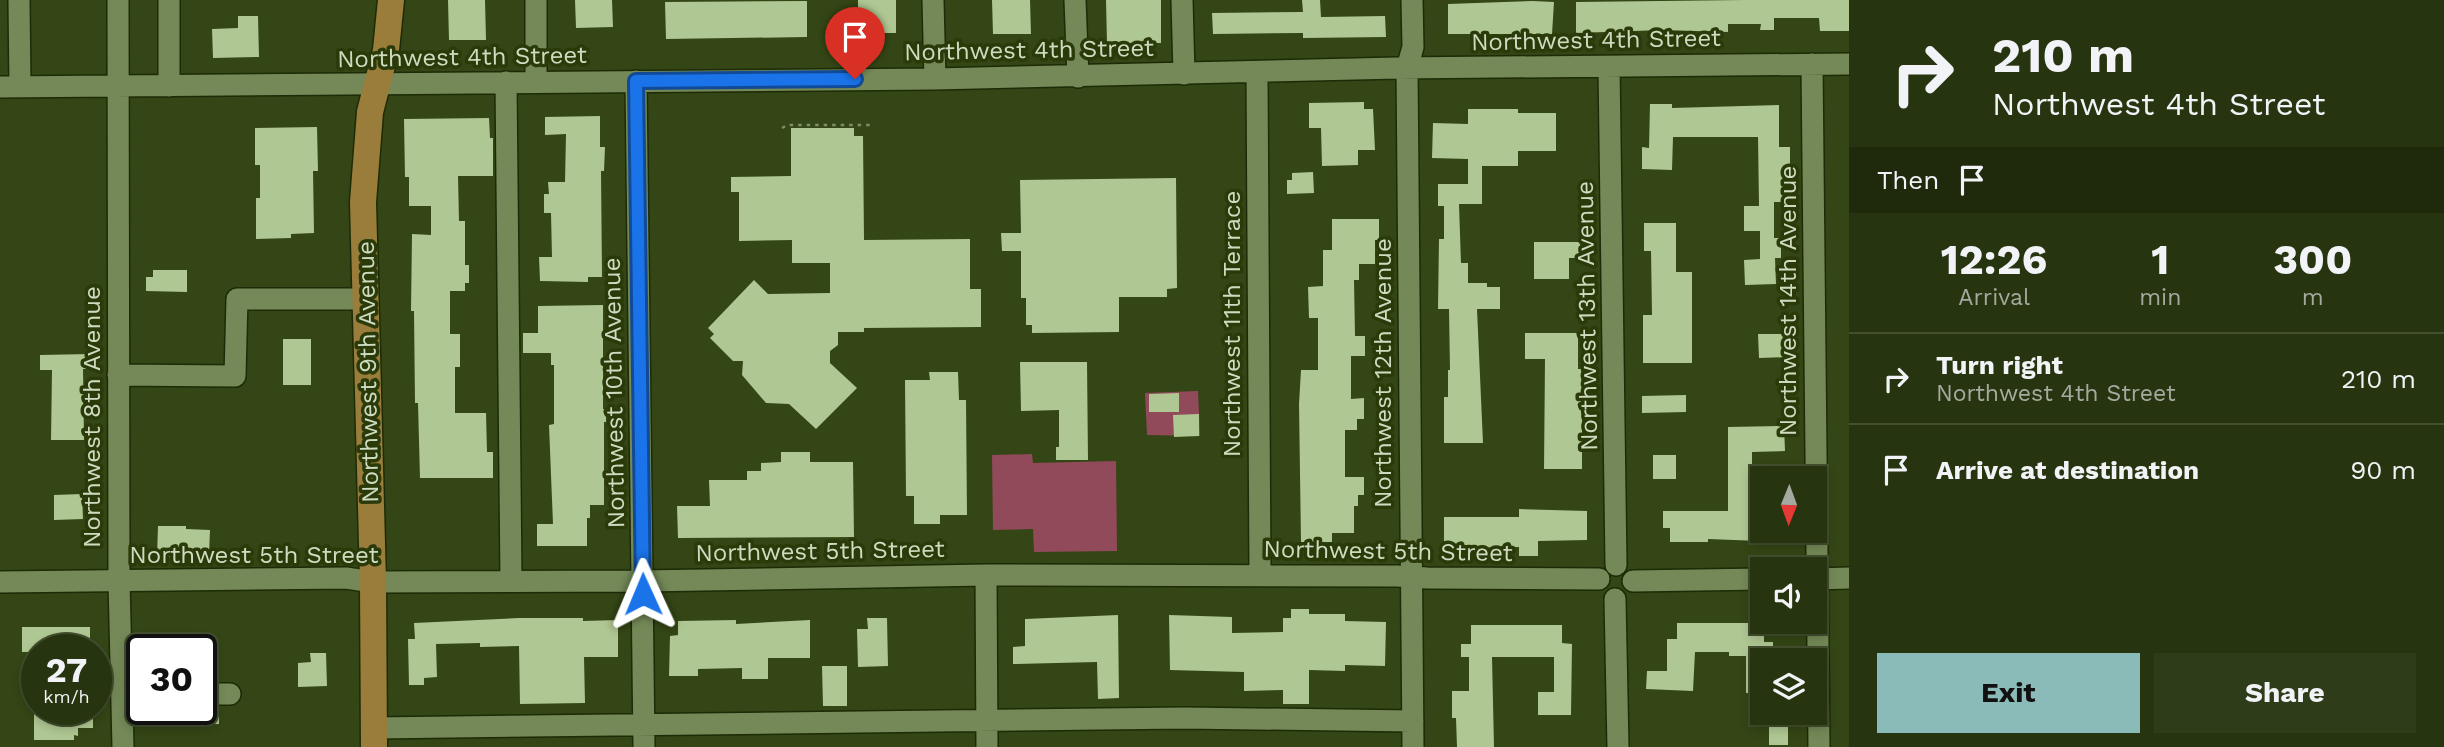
<!DOCTYPE html>
<html lang="en">
<head>
<meta charset="utf-8">
<style>
	body { margin:0; font-family:"Work Sans",sans-serif; background:#2f3c19; color:#f1f3f6; height:100vh; display:flex; flex-direction:column; font-size:26px; white-space:nowrap }
	* { box-sizing:border-box; margin:0 }
	p { font-size:23px; color:#a4aa9f }
	.icon { flex:none; width:38px; height:38px; fill:none; stroke:currentColor; stroke-width:2; stroke-linecap:round; stroke-linejoin:round }
	.map { position:relative; flex:1; overflow:hidden }
	.panel { display:flex; flex-direction:column; background:#273410; width:595px }
	.panel>* { flex:none }
	.top-card { background:#273410; color:#f1f3f6; overflow:hidden }
	.needle { width:46px; rotate:181deg }
	.controls { position:absolute; left:1750px; top:466px; display:grid; gap:14px }
	.controls a { display:grid; place-items:center; width:77px; height:77px; border-radius:0px; background:#273410; box-shadow:0 4px 10px #0003,0 0 0 2px #434f30; font-size:35px }
	.speed { position:absolute; left:21px; top:634px; display:flex; gap:14px; font-size:35px; font-weight:700; text-align:center }
	.speed>* { display:grid; place-content:center; width:91px; height:91px; border-radius:50%; background:#273410; box-shadow:0 4px 10px #0003,0 0 0 2px #434f30; line-height:1 }
	.speed small { font-size:18px; font-weight:400 }
	.speed .limit { border:4px solid #111; border-radius:10px; background:#fff; color:#111 }
	.pin { position:absolute; display:grid; place-items:center; width:60px; height:60px; color:#fff; margin:-72px -30px; border-radius:50% 50% 50% 0; rotate:-45deg; box-shadow:0 0 7px #0007 }
	.pin .icon { rotate:45deg }
	.me { position:absolute; width:77px; margin:-38px; rotate:359deg; stroke-linejoin:round; filter:drop-shadow(0 0 5px #0008) }
	.turn { display:flex; align-items:center; gap:24px; height:147px; padding:0 28px; font-size:32px }
	.turn .icon { width:91px; height:91px; stroke-width:2.5 }
	.turn b { display:block; font-size:49px; line-height:60px }
	.then { display:flex; align-items:center; height:66px; padding:0 28px; background:#0003; gap:14px; font-size:26px }
	.eta { display:flex; justify-content:space-evenly; align-items:center; height:119px; text-align:center }
	.eta b { font-size:42px; font-weight:700; line-height:49px }
	.cta { display:flex; gap:14px; margin-top:auto; padding:14px 28px }
	.cta a { flex:1; height:80px; border-radius:0px; background:#8bbbb9; color:#111; font-size:28px; font-weight:700; line-height:80px; text-align:center }
	.cta a+a { background:#2f3c19; color:#f1f3f6 }
	ul { padding:0; list-style:none }
	li { display:flex; align-items:center; gap:21px; height:91px; padding:0 28px; border-top:2px solid #434f30 }
	li div { flex:1 }
	li b { display:block; font-size:26px }
	li em { font-style:normal }
	main { display:flex; flex:1; min-height:0 }
	.map>svg:first-child { display:block }
</style>
</head>
<body>
<main>
<div class="map">
<svg width="1849" height="747" viewBox="0 0 1849 747">
	<rect width="100%" height="100%" fill="#344615"/>
	<!-- green -->
	<path fill="#914a5a" d="M 1198,391 L 1200,436 L 1147,435 L 1145,393 Z
		M 1032,454 L 1033,463 L 1116,461 L 1117,551 L 1034,552 L 1033,529 L 993,530 L 992,455 Z"/>
	<!-- building -->
	<path fill="#afc792" d="M 448,0 L 485,0 L 486,40 L 449,40 Z
		M 575,0 L 612,0 L 613,27 L 576,28 Z
		M 858,0 L 896,0 L 896,33 L 858,33 Z
		M 992,0 L 1030,0 L 1031,34 L 993,34 Z
		M 1106,0 L 1161,0 L 1161,43 L 1107,43 Z
		M 1302,0 L 1320,0 L 1321,17 L 1385,16 L 1386,37 L 1303,38 L 1303,33 L 1213,34 L 1212,13 L 1303,12 Z
		M 1744,0 L 1849,0 L 1849,31 L 1820,31 L 1819,18 L 1774,18 L 1774,30 L 1760,30 L 1761,24 L 1728,24 L 1728,32 L 1662,30 L 1576,33 L 1576,2 Z
		M 807,1 L 807,37 L 666,39 L 665,2 Z
		M 1533,1 L 1554,2 L 1552,34 L 1448,34 L 1448,4 Z
		M 238,16 L 258,16 L 259,57 L 213,58 L 212,29 L 238,28 Z
		M 1364,102 L 1364,109 L 1373,109 L 1375,150 L 1358,150 L 1358,165 L 1322,166 L 1321,128 L 1309,128 L 1309,103 Z
		M 1650,104 L 1672,104 L 1672,108 L 1779,105 L 1779,147 L 1790,147 L 1790,202 L 1774,202 L 1774,238 L 1781,238 L 1781,258 L 1775,258 L 1776,284 L 1745,285 L 1744,260 L 1760,259 L 1760,231 L 1744,231 L 1744,206 L 1759,206 L 1758,137 L 1673,137 L 1672,170 L 1642,169 L 1642,147 L 1649,148 Z
		M 1468,109 L 1518,109 L 1518,113 L 1556,113 L 1556,151 L 1518,151 L 1518,166 L 1482,166 L 1482,204 L 1459,204 L 1461,263 L 1468,263 L 1468,283 L 1487,283 L 1487,287 L 1500,287 L 1500,309 L 1477,309 L 1483,443 L 1444,443 L 1444,397 L 1448,397 L 1448,370 L 1450,370 L 1449,309 L 1438,309 L 1439,239 L 1444,239 L 1444,206 L 1438,206 L 1438,184 L 1468,184 L 1468,159 L 1432,158 L 1433,123 L 1468,124 Z
		M 600,116 L 600,147 L 605,147 L 604,171 L 601,171 L 602,277 L 588,277 L 588,282 L 540,281 L 539,257 L 552,257 L 551,213 L 544,213 L 544,194 L 549,194 L 548,182 L 565,182 L 566,134 L 545,135 L 545,117 Z
		M 489,118 L 490,138 L 493,138 L 493,176 L 458,176 L 459,221 L 465,221 L 465,265 L 469,265 L 469,283 L 465,283 L 465,291 L 450,291 L 450,334 L 460,334 L 460,367 L 455,367 L 455,413 L 486,413 L 487,452 L 493,452 L 493,478 L 420,478 L 418,403 L 415,403 L 414,311 L 411,311 L 412,234 L 431,235 L 431,206 L 409,206 L 409,177 L 405,177 L 404,119 Z
		M 317,127 L 318,171 L 313,171 L 314,233 L 291,234 L 291,238 L 256,239 L 256,198 L 260,198 L 260,165 L 255,165 L 255,128 Z
		M 791,128 L 854,128 L 854,136 L 863,136 L 864,240 L 970,239 L 970,289 L 981,289 L 981,327 L 864,328 L 864,332 L 838,332 L 838,345 L 830,351 L 830,363 L 857,388 L 816,429 L 789,404 L 766,403 L 742,375 L 743,361 L 733,361 L 710,338 L 714,334 L 708,328 L 754,280 L 768,294 L 830,293 L 830,263 L 792,263 L 792,240 L 739,241 L 739,192 L 731,192 L 731,177 L 791,176 Z
		M 1313,172 L 1314,193 L 1287,194 L 1287,180 L 1292,180 L 1292,173 Z
		M 1176,178 L 1177,288 L 1167,289 L 1167,297 L 1119,297 L 1119,332 L 1032,333 L 1032,325 L 1026,325 L 1026,298 L 1021,298 L 1021,251 L 1002,251 L 1001,233 L 1021,233 L 1020,180 Z
		M 1332,219 L 1379,219 L 1379,240 L 1375,240 L 1375,264 L 1359,264 L 1359,280 L 1354,280 L 1355,336 L 1365,336 L 1365,356 L 1351,356 L 1351,399 L 1364,398 L 1364,419 L 1357,419 L 1357,430 L 1345,430 L 1345,477 L 1364,477 L 1364,495 L 1358,495 L 1358,506 L 1354,506 L 1354,533 L 1332,533 L 1332,542 L 1301,542 L 1299,404 L 1301,370 L 1318,370 L 1318,318 L 1309,318 L 1308,287 L 1323,286 L 1323,250 L 1332,250 Z
		M 1644,223 L 1676,223 L 1676,272 L 1692,272 L 1692,363 L 1643,363 L 1643,315 L 1652,315 L 1651,251 L 1644,251 Z
		M 1534,242 L 1580,242 L 1580,258 L 1569,258 L 1569,279 L 1534,279 Z
		M 153,270 L 187,270 L 187,292 L 146,291 L 146,277 L 153,277 Z
		M 603,305 L 603,409 L 606,409 L 606,422 L 604,422 L 604,505 L 590,505 L 590,518 L 587,518 L 587,546 L 537,546 L 537,524 L 553,524 L 549,425 L 554,424 L 554,365 L 551,365 L 551,353 L 523,353 L 523,333 L 538,333 L 538,306 Z
		M 1525,333 L 1578,333 L 1578,369 L 1581,369 L 1582,398 L 1582,469 L 1544,469 L 1545,359 L 1525,359 Z
		M 1758,334 L 1789,334 L 1790,357 L 1759,358 Z
		M 283,339 L 311,339 L 311,385 L 283,385 Z
		M 91,354 L 91,369 L 83,369 L 84,440 L 51,440 L 52,370 L 40,370 L 40,355 Z
		M 1020,362 L 1087,362 L 1088,460 L 1056,460 L 1056,447 L 1059,447 L 1059,410 L 1021,411 Z
		M 929,372 L 958,372 L 959,400 L 966,400 L 967,515 L 940,515 L 940,524 L 914,524 L 914,496 L 906,496 L 905,380 L 930,380 Z
		M 1179,393 L 1179,412 L 1149,412 L 1149,394 Z
		M 1686,395 L 1686,412 L 1642,413 L 1642,396 Z
		M 1199,414 L 1199,436 L 1174,437 L 1173,415 Z
		M 1784,426 L 1785,451 L 1752,452 L 1752,515 L 1761,515 L 1760,541 L 1708,539 L 1708,542 L 1670,542 L 1670,528 L 1663,528 L 1663,511 L 1728,511 L 1728,427 Z
		M 781,452 L 810,452 L 810,462 L 853,462 L 854,537 L 678,538 L 677,506 L 710,506 L 709,480 L 747,480 L 747,471 L 761,471 L 761,463 L 781,462 Z
		M 1653,455 L 1676,455 L 1676,479 L 1653,479 Z
		M 82,494 L 83,519 L 54,520 L 54,495 Z
		M 1519,509 L 1587,511 L 1587,540 L 1538,541 L 1538,556 L 1519,556 L 1519,547 L 1444,548 L 1444,517 L 1519,517 Z
		M 158,526 L 186,526 L 186,529 L 210,530 L 209,555 L 157,557 Z
		M 1291,609 L 1309,609 L 1309,614 L 1345,614 L 1345,621 L 1386,622 L 1385,666 L 1345,665 L 1345,671 L 1309,670 L 1309,704 L 1283,704 L 1283,690 L 1244,691 L 1244,672 L 1170,670 L 1169,615 L 1232,617 L 1232,633 L 1283,632 L 1283,618 L 1291,618 Z
		M 1118,615 L 1119,698 L 1098,699 L 1097,662 L 1013,664 L 1013,647 L 1025,646 L 1025,619 Z
		M 519,618 L 583,618 L 583,621 L 618,620 L 618,657 L 584,657 L 585,703 L 520,704 L 519,646 L 480,647 L 480,643 L 436,644 L 437,677 L 424,678 L 424,685 L 409,685 L 408,639 L 415,639 L 414,623 Z
		M 867,618 L 887,618 L 888,666 L 858,667 L 857,629 L 868,629 Z
		M 736,620 L 736,624 L 810,620 L 810,658 L 768,658 L 768,679 L 742,679 L 742,668 L 698,669 L 698,676 L 669,676 L 670,636 L 678,635 L 678,621 Z
		M 1677,623 L 1764,623 L 1764,642 L 1773,642 L 1773,656 L 1762,656 L 1762,693 L 1746,693 L 1746,656 L 1729,656 L 1729,652 L 1695,652 L 1693,691 L 1646,689 L 1647,671 L 1667,671 L 1667,639 L 1677,639 Z
		M 1471,625 L 1562,625 L 1562,643 L 1572,644 L 1571,715 L 1538,715 L 1538,692 L 1554,692 L 1554,657 L 1492,657 L 1494,747 L 1457,747 L 1456,718 L 1452,718 L 1452,691 L 1469,691 L 1469,657 L 1461,657 L 1461,644 L 1471,644 Z
		M 22,627 L 90,627 L 90,649 L 37,649 L 37,652 L 22,652 Z
		M 310,653 L 326,653 L 327,686 L 298,687 L 298,663 L 311,662 Z
		M 822,666 L 847,666 L 847,706 L 823,706 Z
		M 201,707 L 219,707 L 219,724 L 148,725 L 147,709 Z
		M 34,709 L 93,709 L 93,728 L 78,728 L 78,736 L 74,735 L 74,740 L 34,740 Z
		M 1769,718 L 1788,718 L 1788,745 L 1769,745 Z"/>
	<g fill="none" stroke-linecap="round" stroke-linejoin="round">
		<!-- minor casing -->
		<g stroke="#1d2b06" stroke-width="24">
			<path id="minor" d="M 19,0 L 20,87
				M 118,0 L 119,581 L 123,747
				M 169,0 L 169,86
				M 933,0 L 935,79
				M 1075,0 L 1078,77
				M 1182,0 L 1184,74
				M 1412,0 L 1413,47 L 1407,68 L 1413,747
				M 1812,64 L 1819,747
				M 1609,67 L 1616,565
				M 1257,72 L 1260,575
				M 536,81 L 536,0
				M 636,81 L 644,747
				M 506,82 L 511,581
				M 0,87 L 935,79 L 1397,68 L 1849,64
				M 118,375 L 235,376 L 237,299 L 367,299
				M 986,575 L 987,747
				M 1815,579 L 1849,578
				M 1633,581 L 1762,579
				M 0,582 L 346,578 L 373,582 L 643,581 L 986,575 L 1397,576 L 1427,578 L 1599,579
				M 1615,599 L 1618,747
				M 201,694 L 230,694
				M 374,728 L 1185,718 L 1413,721"/>
		</g>
		<!-- major casing -->
		<g stroke="#1d2b06" stroke-width="29">
			<path id="major" d="M 374,747 L 373,582 L 363,202 L 370,112 L 386,50 L 391,0"/>
		</g>
		<!-- path -->
		<path stroke="#7e8e67" stroke-width="2.5" stroke-dasharray="3.5 5" stroke-linecap="butt" d="M 782,128 L 787,125 L 870,125"/>
		<!-- minor -->
		<use href="#minor" stroke="#748957" stroke-width="21"/>
		<!-- major -->
		<use href="#major" stroke="#9a7d3b" stroke-width="26"/>
	</g>
	<g fill="none" stroke-linecap="round" stroke-linejoin="round">
		<!-- route casing -->
		<g stroke="#114b97" stroke-width="18">
			<path id="route" d="M 643,594 L 636,81 L 855,79"/>
		</g>
		<!-- route -->
		<use href="#route" stroke="#1a73e8" stroke-width="12"/>
	</g>
	<g text-anchor="middle" stroke-width="7" stroke-linejoin="round" paint-order="stroke">
		<!-- street labels -->
		<g font-size="24" fill="#cfdbc0" stroke="#2a3b09">
			<text transform="translate(1596 40) rotate(-1)" y="8">Northwest 4th Street</text>
			<text transform="translate(1029 50) rotate(-1)" y="8">Northwest 4th Street</text>
			<text transform="translate(462 57) rotate(-1)" y="8">Northwest 4th Street</text>
			<text transform="translate(1788 301) rotate(-90)" y="8">Northwest 14th Avenue</text>
			<text transform="translate(1587 316) rotate(-91)" y="8">Northwest 13th Avenue</text>
			<text transform="translate(1232 324) rotate(-90)" y="8">Northwest 11th Terrace</text>
			<text transform="translate(368 372) rotate(-91)" y="8">Northwest 9th Avenue</text>
			<text transform="translate(1383 373) rotate(-90)" y="8">Northwest 12th Avenue</text>
			<text transform="translate(614 393) rotate(-91)" y="8">Northwest 10th Avenue</text>
			<text transform="translate(92 417) rotate(-90)" y="8">Northwest 8th Avenue</text>
			<text transform="translate(820 551) rotate(-1)" y="8">Northwest 5th Street</text>
			<text transform="translate(1388 551) rotate(1)" y="8">Northwest 5th Street</text>
			<text x="254" y="563">Northwest 5th Street</text>
		</g>
	</g>
</svg>
<div class="controls">
<a><svg class="needle" viewBox="-14 -14 28 28"><path d="M0-13l5 13h-10z" fill="#e53935"/><path d="M0 13l5-13h-10z" fill="#a4aa9f"/></svg></a>
<a><svg class="icon" aria-label="sound" viewBox="0 0 24 24"><path d="M4 9h4l5-4v14l-5-4H4zM17 9q2 3 0 6"/></svg></a>
<a><svg class="icon" aria-label="layers" viewBox="0 0 24 24"><path d="M12 4l9 5-9 5-9-5zM3 14l9 5 9-5"/></svg></a>
</div>
<div class="speed"><div>27<small>km/h</small></div><div class="limit">30</div></div>
<div class="pin" style="left:855px;top:79px;background:#d93025"><svg class="icon" aria-label="arrive" viewBox="0 0 24 24"><path d="M6 21V4h12l-3 4 3 4H6"/></svg></div>
<svg class="me" style="left:643px;top:594px" viewBox="-20 -20 40 40"><path d="M0-17L14 15 0 8-14 15z" fill="#1a73e8" stroke="#fff" stroke-width="4"/></svg>
</div>
<section class="panel">
<div class="top-card">
<div class="turn"><svg class="icon" aria-label="right" viewBox="0 0 24 24"><path d="M7 20v-9h11M14 6l5 5-5 5"/></svg><div><b>210 m</b>Northwest 4th Street</div></div>
<div class="then">Then<svg class="icon" aria-label="arrive" viewBox="0 0 24 24"><path d="M6 21V4h12l-3 4 3 4H6"/></svg></div>
</div>
<div class="eta">
<div><b>12:26</b><p>Arrival</p></div>
<div><b>1</b><p>min</p></div>
<div><b>300</b><p>m</p></div>
</div>
<ul>
<li><svg class="icon" aria-label="right" viewBox="0 0 24 24"><path d="M7 20v-9h11M14 6l5 5-5 5"/></svg><div><b>Turn right</b><p>Northwest 4th Street</p></div><em>210 m</em></li>
<li><svg class="icon" aria-label="arrive" viewBox="0 0 24 24"><path d="M6 21V4h12l-3 4 3 4H6"/></svg><div><b>Arrive at destination</b></div><em>90 m</em></li>
</ul>
<div class="cta"><a>Exit</a><a>Share</a></div>
</section>
</main>
</body>
</html>
